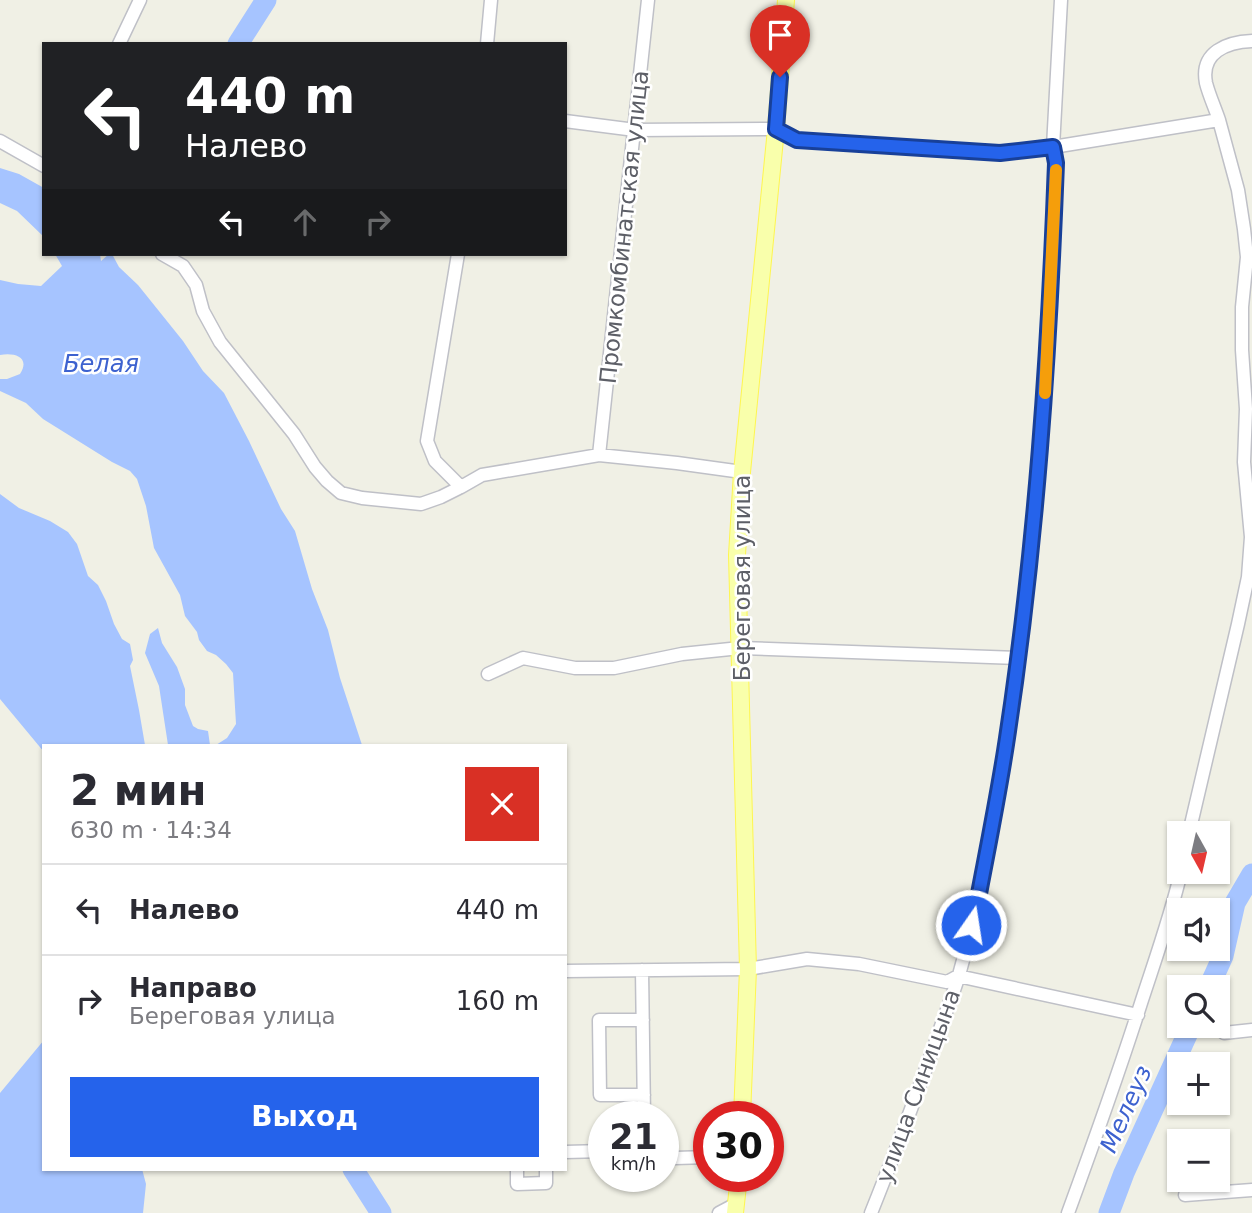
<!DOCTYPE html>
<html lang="ru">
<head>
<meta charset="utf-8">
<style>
	body { margin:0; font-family:"DejaVu Sans",sans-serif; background:#f2f2f3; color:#2b2b33; height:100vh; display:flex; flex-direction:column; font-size:26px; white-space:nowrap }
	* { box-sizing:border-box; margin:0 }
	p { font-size:23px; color:#7c7c81 }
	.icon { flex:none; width:38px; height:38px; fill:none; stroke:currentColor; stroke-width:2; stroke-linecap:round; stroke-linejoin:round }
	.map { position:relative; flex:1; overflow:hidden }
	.drawer { position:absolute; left:42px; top:744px; width:525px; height:427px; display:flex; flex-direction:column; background:#fff; border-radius:0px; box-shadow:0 2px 5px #0004 }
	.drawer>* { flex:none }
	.guide { position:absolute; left:42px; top:42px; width:525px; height:214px; border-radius:0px; box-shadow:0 2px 5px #0004; background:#202124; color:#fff; overflow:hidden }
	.needle { width:46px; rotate:172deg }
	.buttons { position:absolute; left:1167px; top:821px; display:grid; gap:14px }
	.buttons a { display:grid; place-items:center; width:63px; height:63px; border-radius:0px; background:#fff; box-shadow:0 2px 5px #0004; font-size:35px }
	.speed { position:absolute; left:588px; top:1101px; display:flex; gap:14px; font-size:35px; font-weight:700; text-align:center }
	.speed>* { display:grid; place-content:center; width:91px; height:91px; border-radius:50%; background:#fff; box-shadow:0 2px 5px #0004; line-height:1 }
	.speed small { font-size:18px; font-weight:400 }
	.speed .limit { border:10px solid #d22; background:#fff; color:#111 }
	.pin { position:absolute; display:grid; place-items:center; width:60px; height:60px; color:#fff; margin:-72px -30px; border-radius:50% 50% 50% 0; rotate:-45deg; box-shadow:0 0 7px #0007 }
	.pin .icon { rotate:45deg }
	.me { position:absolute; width:77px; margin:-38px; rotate:13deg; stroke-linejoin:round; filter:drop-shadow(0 0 5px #0008) }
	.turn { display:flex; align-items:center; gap:24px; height:147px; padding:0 28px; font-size:32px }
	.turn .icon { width:91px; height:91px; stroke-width:2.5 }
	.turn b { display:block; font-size:49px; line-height:60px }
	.lanes { display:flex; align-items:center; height:66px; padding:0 28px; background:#0003; justify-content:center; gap:35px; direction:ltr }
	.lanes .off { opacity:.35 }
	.round { display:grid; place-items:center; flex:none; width:74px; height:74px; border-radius:0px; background:#f2f2f3 }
	.head { display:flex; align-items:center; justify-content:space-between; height:119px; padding:0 28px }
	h1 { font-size:42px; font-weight:700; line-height:52px }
	.primary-button { display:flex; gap:14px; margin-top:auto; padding:14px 28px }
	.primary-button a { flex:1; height:80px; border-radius:0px; background:#2563eb; color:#fff; font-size:28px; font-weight:700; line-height:80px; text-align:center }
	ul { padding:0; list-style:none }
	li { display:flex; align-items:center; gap:21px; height:91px; padding:0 28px; border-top:2px solid #e1e1e2 }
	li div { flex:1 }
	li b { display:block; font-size:26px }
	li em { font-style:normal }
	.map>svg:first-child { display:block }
</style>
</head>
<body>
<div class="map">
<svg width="1252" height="1213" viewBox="0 0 1252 1213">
	<rect width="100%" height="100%" fill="#f0f0e5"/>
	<!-- water -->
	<path fill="#a6c4ff" d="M 0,168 L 19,174 L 44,188 L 44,237 L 17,211 L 0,203 Z
		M 55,254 L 100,254 L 101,261 L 109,254 L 112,254 L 119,267 L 138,285 L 183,341 L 203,371 L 224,393 L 249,441 L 281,509 L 295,531 L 312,589 L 328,630 L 340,678 L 362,745 L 216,745 L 227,738 L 236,724 L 233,673 L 226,664 L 216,655 L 207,651 L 199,640 L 197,632 L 185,616 L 180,595 L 154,548 L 146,506 L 137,479 L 130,471 L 112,462 L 43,419 L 26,403 L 0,391 L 0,379 L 7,379 L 20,374 C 31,357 14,352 0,355 L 0,280 L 18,284 L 41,286 L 62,266 Z
		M 0,494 L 19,508 L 50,521 L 68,532 L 77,544 L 88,576 L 98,585 L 106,601 L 114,624 L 122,639 L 130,644 L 133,660 L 130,666 L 139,710 L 145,745 L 44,746 L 44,752 L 0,699 Z
		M 158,628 L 162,643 L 177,667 L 185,689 L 185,705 L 193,726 L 198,729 L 208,731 L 210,745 L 168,745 L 159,686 L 145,653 L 150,634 Z
		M 44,1040 L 44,1169 L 142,1169 L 146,1184 L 143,1213 L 0,1213 L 0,1093 Z"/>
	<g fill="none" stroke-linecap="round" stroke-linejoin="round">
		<!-- river -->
		<path stroke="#a6c4ff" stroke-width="21" d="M 238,44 L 266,0
			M 1209,987 L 1223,956 L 1235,903 L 1252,874
			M 353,1169 L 381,1213
			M 1109,1213 L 1124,1173 L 1191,1026"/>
		<!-- minor casing -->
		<g stroke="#bfc0c7" stroke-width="15">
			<path id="minor" d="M 119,44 L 140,0
				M 487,44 L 491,0
				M 565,121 L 635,130 L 776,129 L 797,140 L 1000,153 L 1053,147 L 1219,120 C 1215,108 1209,95 1206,83 C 1200,52 1227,42 1252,41
				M 0,141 L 44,166
				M 162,254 L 183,266 L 196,285 L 203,311 L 220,342 L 294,434 L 315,467 L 327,481 L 341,493 L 362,498 L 421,504 L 441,497 L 461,487
				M 458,254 L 427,441 L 435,461 L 461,487 L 482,475 L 599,455 L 677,463 L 742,472
				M 599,455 L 648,0
				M 488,674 L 523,658 L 575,668 L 614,668 L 682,654 L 740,648 L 1018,658
				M 1189,833 L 1238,624 L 1248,577 L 1251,537 L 1244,462 L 1246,409 L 1242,350 L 1242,307 L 1247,257 L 1244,229 L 1238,190 L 1219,120
				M 642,970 L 644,1116
				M 565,971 L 748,969 L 807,959 L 859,964 L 947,982 L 958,976 L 1138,1015
				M 643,1020 L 599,1020 L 600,1095 L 644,1095
				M 1224,1033 L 1252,1030
				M 565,1152 L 604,1151
				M 663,1152 L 675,1158 L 709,1157
				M 517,1169 L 517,1184 L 546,1183 L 546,1169
				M 1185,1195 L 1252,1190
				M 719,1213 L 736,1204
				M 871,1213 C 894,1156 915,1099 936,1041 C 943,1019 952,998 959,975 C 976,915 987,853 998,791 C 1035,583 1048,373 1056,163 L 1053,147 L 1061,0
				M 1068,1213 C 1094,1142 1119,1072 1142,1000 C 1156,957 1171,915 1181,872"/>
		</g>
		<!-- major casing -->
		<g stroke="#fef650" stroke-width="18">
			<path id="major" d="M 742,1116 L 748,969 L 737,555 L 742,472 L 776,129 L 786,0
				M 735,1213 L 739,1176"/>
		</g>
		<!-- minor -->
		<use href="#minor" stroke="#fff" stroke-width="12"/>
		<!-- major -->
		<use href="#major" stroke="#f9ffab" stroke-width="16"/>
	</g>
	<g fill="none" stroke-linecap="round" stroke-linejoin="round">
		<!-- route casing -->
		<g stroke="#184099" stroke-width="18">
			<path id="route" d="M 780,77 L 776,129 L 797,140 L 1000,153 L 1053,147 L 1056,163 C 1049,355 1036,547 1007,738 C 999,792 988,846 978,899 L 971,925"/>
		</g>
		<!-- route -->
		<use href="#route" stroke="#2563eb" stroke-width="12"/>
		<!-- slow -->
		<path stroke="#f59e0b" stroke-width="12" d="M 1045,393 L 1056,170"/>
	</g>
	<g text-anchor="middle" stroke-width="5" stroke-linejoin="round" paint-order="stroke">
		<!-- street labels -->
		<g font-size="23" fill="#5d5f67" stroke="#fff">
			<text transform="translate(624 227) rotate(-84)" y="8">Промкомбинатская улица</text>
			<text transform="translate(742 578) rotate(-90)" y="8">Береговая улица</text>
			<text transform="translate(918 1086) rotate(-70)" y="8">улица Синицына</text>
		</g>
		<!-- water labels -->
		<g font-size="24" font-style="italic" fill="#3d62cf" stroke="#fff">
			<text x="101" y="372">Белая</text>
			<text transform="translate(1126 1109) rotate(-66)" y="8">Мелеуз</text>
		</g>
	</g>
</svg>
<div class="buttons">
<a><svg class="needle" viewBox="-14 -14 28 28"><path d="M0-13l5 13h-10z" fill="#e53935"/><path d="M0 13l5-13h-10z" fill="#7c7c81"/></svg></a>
<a><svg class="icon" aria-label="sound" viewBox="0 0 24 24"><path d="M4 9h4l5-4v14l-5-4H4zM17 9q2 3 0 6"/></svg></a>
<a><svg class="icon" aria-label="search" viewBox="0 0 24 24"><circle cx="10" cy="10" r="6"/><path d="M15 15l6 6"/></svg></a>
<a>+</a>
<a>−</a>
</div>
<div class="speed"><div>21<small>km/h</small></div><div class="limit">30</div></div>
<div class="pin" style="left:780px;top:77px;background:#d93025"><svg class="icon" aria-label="arrive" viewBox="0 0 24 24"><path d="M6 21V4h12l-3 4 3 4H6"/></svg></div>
<svg class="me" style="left:971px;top:925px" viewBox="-20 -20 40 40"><circle r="17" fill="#2563eb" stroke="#fff" stroke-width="3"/><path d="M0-11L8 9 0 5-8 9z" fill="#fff"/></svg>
<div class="guide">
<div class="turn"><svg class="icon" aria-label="left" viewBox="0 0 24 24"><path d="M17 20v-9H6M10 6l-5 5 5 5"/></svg><div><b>440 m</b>Налево</div></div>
<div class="lanes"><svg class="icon" aria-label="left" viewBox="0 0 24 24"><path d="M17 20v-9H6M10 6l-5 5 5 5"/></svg><svg class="icon off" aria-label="ahead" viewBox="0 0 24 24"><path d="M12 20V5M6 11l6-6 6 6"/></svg><svg class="icon off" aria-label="right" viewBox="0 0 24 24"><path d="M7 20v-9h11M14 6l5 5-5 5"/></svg></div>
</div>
<section class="drawer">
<div class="head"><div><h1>2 мин</h1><p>630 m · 14:34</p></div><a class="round" style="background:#d93025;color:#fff"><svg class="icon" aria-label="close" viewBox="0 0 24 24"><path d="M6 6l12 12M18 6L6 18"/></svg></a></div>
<ul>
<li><svg class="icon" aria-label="left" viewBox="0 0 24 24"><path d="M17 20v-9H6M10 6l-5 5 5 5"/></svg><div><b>Налево</b></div><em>440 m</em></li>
<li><svg class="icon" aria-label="right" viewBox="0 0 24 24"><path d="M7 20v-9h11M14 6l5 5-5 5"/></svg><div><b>Направо</b><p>Береговая улица</p></div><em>160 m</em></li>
</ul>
<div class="primary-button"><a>Выход</a></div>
</section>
</div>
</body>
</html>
